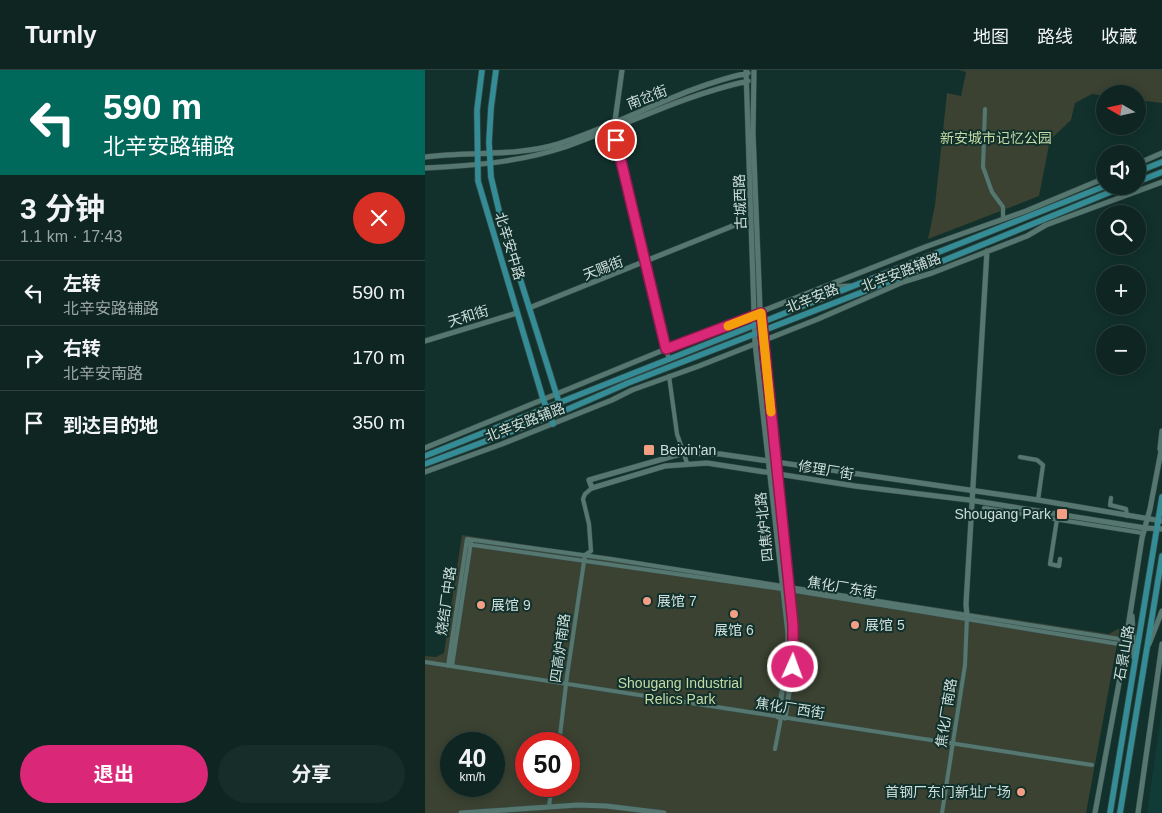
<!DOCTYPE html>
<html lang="zh">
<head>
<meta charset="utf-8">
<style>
	body { margin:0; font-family:Arial,"Noto Sans SC",sans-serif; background:#172d2a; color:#f1f3f6; height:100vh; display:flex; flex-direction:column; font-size:19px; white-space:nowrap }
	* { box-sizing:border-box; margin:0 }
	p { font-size:16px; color:#9ba5a5 }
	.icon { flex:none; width:28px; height:28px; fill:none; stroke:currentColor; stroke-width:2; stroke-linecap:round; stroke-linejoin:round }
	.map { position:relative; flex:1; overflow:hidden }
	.side { display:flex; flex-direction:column; background:#0e2521; width:425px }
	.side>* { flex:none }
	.guide { background:#00695c; color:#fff; overflow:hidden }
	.needle { width:32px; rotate:279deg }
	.tools { position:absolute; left:671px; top:15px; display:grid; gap:10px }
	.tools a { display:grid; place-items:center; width:50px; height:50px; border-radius:50%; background:#0e2521; box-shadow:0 2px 12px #0003,0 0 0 1px #2e423f; font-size:25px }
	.speed { position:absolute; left:15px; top:662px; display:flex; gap:10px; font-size:25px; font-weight:700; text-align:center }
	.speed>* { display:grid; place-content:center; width:65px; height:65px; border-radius:50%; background:#0e2521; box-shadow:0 2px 12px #0003,0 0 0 1px #2e423f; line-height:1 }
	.speed small { font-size:12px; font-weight:400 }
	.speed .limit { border:8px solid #d22; background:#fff; color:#111 }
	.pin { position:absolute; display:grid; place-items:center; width:42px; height:42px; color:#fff; margin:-21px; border:2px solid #fff; border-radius:50%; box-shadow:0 1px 5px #0007 }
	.me { position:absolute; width:55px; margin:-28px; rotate:2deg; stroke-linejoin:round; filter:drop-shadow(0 0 4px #0008) }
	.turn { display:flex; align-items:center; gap:18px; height:105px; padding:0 20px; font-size:22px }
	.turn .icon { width:65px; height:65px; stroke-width:2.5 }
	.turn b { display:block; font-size:35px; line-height:42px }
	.round { display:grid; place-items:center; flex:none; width:52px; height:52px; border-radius:26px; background:#172d2a }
	.overview { display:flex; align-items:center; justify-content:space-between; height:85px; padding:0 20px }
	h1 { font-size:30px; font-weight:700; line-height:38px }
	.action { display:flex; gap:10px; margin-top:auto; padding:10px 20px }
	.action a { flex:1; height:58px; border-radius:30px; background:#db2777; color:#fff; font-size:20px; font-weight:700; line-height:58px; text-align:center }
	.action a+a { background:#172d2a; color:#f1f3f6 }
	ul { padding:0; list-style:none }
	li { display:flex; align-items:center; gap:15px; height:65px; padding:0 20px; border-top:1px solid #2e423f }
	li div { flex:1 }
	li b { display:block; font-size:19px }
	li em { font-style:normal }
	header { display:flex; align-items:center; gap:30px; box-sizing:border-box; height:70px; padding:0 25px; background:#0e2521; border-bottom:1px solid #2e423f }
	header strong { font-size:24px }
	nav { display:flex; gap:28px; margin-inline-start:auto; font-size:18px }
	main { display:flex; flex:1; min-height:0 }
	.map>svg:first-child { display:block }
</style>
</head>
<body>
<header>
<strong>Turnly</strong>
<nav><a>地图</a><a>路线</a><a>收藏</a></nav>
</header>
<main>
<section class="side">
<div class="guide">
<div class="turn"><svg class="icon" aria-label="left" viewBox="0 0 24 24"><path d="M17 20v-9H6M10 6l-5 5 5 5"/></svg><div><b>590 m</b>北辛安路辅路</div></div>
</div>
<div class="overview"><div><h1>3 分钟</h1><p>1.1 km · 17:43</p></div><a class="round" style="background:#d93025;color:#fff"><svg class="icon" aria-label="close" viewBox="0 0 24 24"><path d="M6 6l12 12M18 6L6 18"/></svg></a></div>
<ul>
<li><svg class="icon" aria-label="left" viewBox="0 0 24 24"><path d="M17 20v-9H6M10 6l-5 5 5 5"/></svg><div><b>左转</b><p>北辛安路辅路</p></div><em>590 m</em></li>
<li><svg class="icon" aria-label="right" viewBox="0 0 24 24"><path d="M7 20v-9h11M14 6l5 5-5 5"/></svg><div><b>右转</b><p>北辛安南路</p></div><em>170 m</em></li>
<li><svg class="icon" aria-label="arrive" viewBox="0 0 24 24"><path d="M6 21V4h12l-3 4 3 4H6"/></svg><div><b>到达目的地</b></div><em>350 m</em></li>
</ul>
<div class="action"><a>退出</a><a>分享</a></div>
</section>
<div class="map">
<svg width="737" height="743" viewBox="0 0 737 743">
	<rect width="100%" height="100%" fill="#12312c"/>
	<!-- built -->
	<path fill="#113b36" d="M 737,639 L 737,743 L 722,743 Z"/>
	<!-- green -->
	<path fill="#3b4231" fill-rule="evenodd" d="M 534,0 L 737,0 L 737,33 L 713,30 L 712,24 L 680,24 L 680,26 L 667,24 L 650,33 L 646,50 L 625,70 L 614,126 L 503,169 L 510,135 L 522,23 L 536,26 L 541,2 Z
		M 37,465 L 684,564 L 695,558 L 661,743 L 0,743 L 0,586 L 11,587 L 19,583 ZM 26,674 L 69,674 L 69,716 L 26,716 ZM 101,674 L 144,674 L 144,716 L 101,716 Z"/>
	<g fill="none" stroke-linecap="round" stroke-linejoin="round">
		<!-- street casing -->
		<g stroke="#364c48" stroke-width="5">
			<path id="street" d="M 560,39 L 558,97 L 567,122 L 578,137 L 578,149
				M 238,267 L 244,290
				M 244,306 L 252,364 L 262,393
				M 595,387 L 612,390 L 618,395 L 613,430
				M 686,428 L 685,435 L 701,439 L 702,446
				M 559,438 L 718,463
				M 632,449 L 625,494 L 634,496 L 635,489
				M 41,474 L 364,520 L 700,575
				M 0,592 L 667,695
				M 23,596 L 42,469 L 186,489 L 701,570
				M 27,596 L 46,472
				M 134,674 L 142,606 L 160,485 L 166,481 L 164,454 L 158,429 L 160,424 L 167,418
				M 350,679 L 356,648
				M 124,736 L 127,716
				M 517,743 L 540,595 L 542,547"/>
		</g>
		<!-- secondary casing -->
		<g stroke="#364c48" stroke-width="6">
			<path id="secondary" d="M 197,0 L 190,51 L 191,71 L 238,267
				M 321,0 L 330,273 L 363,564 L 362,591 L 353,647
				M 329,0 L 328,63 L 335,239 L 369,572 L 369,591 L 360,648
				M 0,87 C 44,81 90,87 133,74 C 197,54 257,17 323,3
				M 712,94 L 737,83
				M 0,98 C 47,96 95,92 140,77 C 201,55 259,25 323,11
				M 407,217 L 426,216
				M 104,238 L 315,153
				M 0,271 L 92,243
				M 0,378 L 241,279 L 500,177 L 601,141 L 680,108
				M 735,379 L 737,361
				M 0,402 L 77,374 L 187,330 L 207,320 L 274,296 L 393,249 L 478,212 L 507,203 L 602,166 L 621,155 L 737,112
				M 737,451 L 613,430 L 295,384 L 259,383 L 164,410 L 167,418 L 240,396 L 282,393 L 430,416 L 544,430 L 720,458 L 737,459
				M 542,546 L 541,534 L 562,181
				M 707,546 L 709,587
				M 724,574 L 737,541
				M 36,743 L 153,735 L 181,736 L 239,743
				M 670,743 L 696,602 L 717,468 L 725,439 L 737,376
				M 713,743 L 737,574"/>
		</g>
		<!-- primary casing -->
		<g stroke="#364c48" stroke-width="7">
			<path id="primary" d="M 57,0 L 52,40 L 53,111 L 118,329 L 128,354
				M 71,0 L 66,38 L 64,72 L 66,107 L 75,145 L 137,342
				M 712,102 L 737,92
				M 712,112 L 737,102
				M 0,386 L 680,116
				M 0,394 L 125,347 L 203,313 L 520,190 L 700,116
				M 685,743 L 737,427
				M 695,743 L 737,486"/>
		</g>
		<!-- street -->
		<use href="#street" stroke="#567670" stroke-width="4"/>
		<!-- secondary -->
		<use href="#secondary" stroke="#567670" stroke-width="5"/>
		<!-- primary -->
		<use href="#primary" stroke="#348d96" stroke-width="5.5"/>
	</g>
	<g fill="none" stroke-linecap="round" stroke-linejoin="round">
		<!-- route casing -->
		<g stroke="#8e194d" stroke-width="12">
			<path id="route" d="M 191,70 L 241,279 L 336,243 L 368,555 L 368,597"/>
		</g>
		<!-- route -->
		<use href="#route" stroke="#db2777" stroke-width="9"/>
		<!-- slow -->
		<path stroke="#f59e0b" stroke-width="9" d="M 303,256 L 336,243 L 346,342"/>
	</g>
	<!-- markers -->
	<g fill="#f39f84" stroke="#12312c" stroke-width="2">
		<rect x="218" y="374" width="12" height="12" rx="2.5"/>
		<rect x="631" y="438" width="12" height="12" rx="2.5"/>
		<circle cx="222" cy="531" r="5"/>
		<circle cx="56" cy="535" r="5"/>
		<circle cx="309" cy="544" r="5"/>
		<circle cx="430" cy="555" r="5"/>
		<circle cx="596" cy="722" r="5"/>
	</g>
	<g text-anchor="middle" stroke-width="4" stroke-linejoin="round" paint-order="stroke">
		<!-- street labels -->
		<g font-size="14" fill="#cedfdb" stroke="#12312c">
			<text transform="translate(222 27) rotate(-21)" y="5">南岔街</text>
			<text transform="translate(315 132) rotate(-92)" y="5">古城西路</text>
			<text transform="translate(85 176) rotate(73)" y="5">北辛安中路</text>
			<text transform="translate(178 198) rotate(-21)" y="5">天赐街</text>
			<text transform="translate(476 202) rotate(-21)" y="5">北辛安路辅路</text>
			<text transform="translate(387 228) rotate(-22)" y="5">北辛安路</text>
			<text transform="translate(43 246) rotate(-17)" y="5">天和街</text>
			<text transform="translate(100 352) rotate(-21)" y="5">北辛安路辅路</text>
			<text transform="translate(401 400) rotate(9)" y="5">修理厂街</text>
			<text transform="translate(339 457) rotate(-96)" y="5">四焦炉北路</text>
			<text transform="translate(417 517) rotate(9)" y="5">焦化厂东街</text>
			<text transform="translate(21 531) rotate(-82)" y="5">烧结厂中路</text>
			<text transform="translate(135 578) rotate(-82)" y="5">四高炉南路</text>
			<text transform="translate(699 583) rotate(-80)" y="5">石景山路</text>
			<text transform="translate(365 638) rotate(9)" y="5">焦化厂西街</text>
			<text transform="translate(521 643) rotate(-81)" y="5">焦化厂南路</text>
		</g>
		<!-- park labels -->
		<g font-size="14" fill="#c5daa6" stroke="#12312c">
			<text x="571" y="73">新安城市记忆公园</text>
			<text x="255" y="618">Shougang Industrial<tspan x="255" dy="16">Relics Park</tspan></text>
		</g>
		<!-- poi labels -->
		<g font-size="14" fill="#cedfdb" stroke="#12312c" text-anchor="start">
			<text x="235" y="385">Beixin'an</text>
			<text x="626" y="449" text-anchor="end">Shougang Park</text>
			<text x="232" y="536">展馆 7</text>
			<text x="66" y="540">展馆 9</text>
			<text x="440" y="560">展馆 5</text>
			<text x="309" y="565" text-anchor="middle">展馆 6</text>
			<text x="586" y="727" text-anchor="end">首钢厂东门新址广场</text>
		</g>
	</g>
</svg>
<div class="tools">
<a><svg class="needle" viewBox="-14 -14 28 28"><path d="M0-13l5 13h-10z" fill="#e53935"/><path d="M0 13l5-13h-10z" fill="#9ba5a5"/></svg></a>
<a><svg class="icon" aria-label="sound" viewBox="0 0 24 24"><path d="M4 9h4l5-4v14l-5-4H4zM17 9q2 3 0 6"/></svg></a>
<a><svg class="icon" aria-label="search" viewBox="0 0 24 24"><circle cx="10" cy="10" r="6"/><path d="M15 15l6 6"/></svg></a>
<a>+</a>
<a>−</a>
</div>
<div class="speed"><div>40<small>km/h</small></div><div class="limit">50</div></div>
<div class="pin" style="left:191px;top:70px;background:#d93025"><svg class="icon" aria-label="arrive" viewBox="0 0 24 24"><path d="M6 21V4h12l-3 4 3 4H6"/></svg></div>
<svg class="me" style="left:368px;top:597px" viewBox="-20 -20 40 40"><circle r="17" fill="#db2777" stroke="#fff" stroke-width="3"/><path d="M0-11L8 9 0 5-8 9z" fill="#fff"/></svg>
</div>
</main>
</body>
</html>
